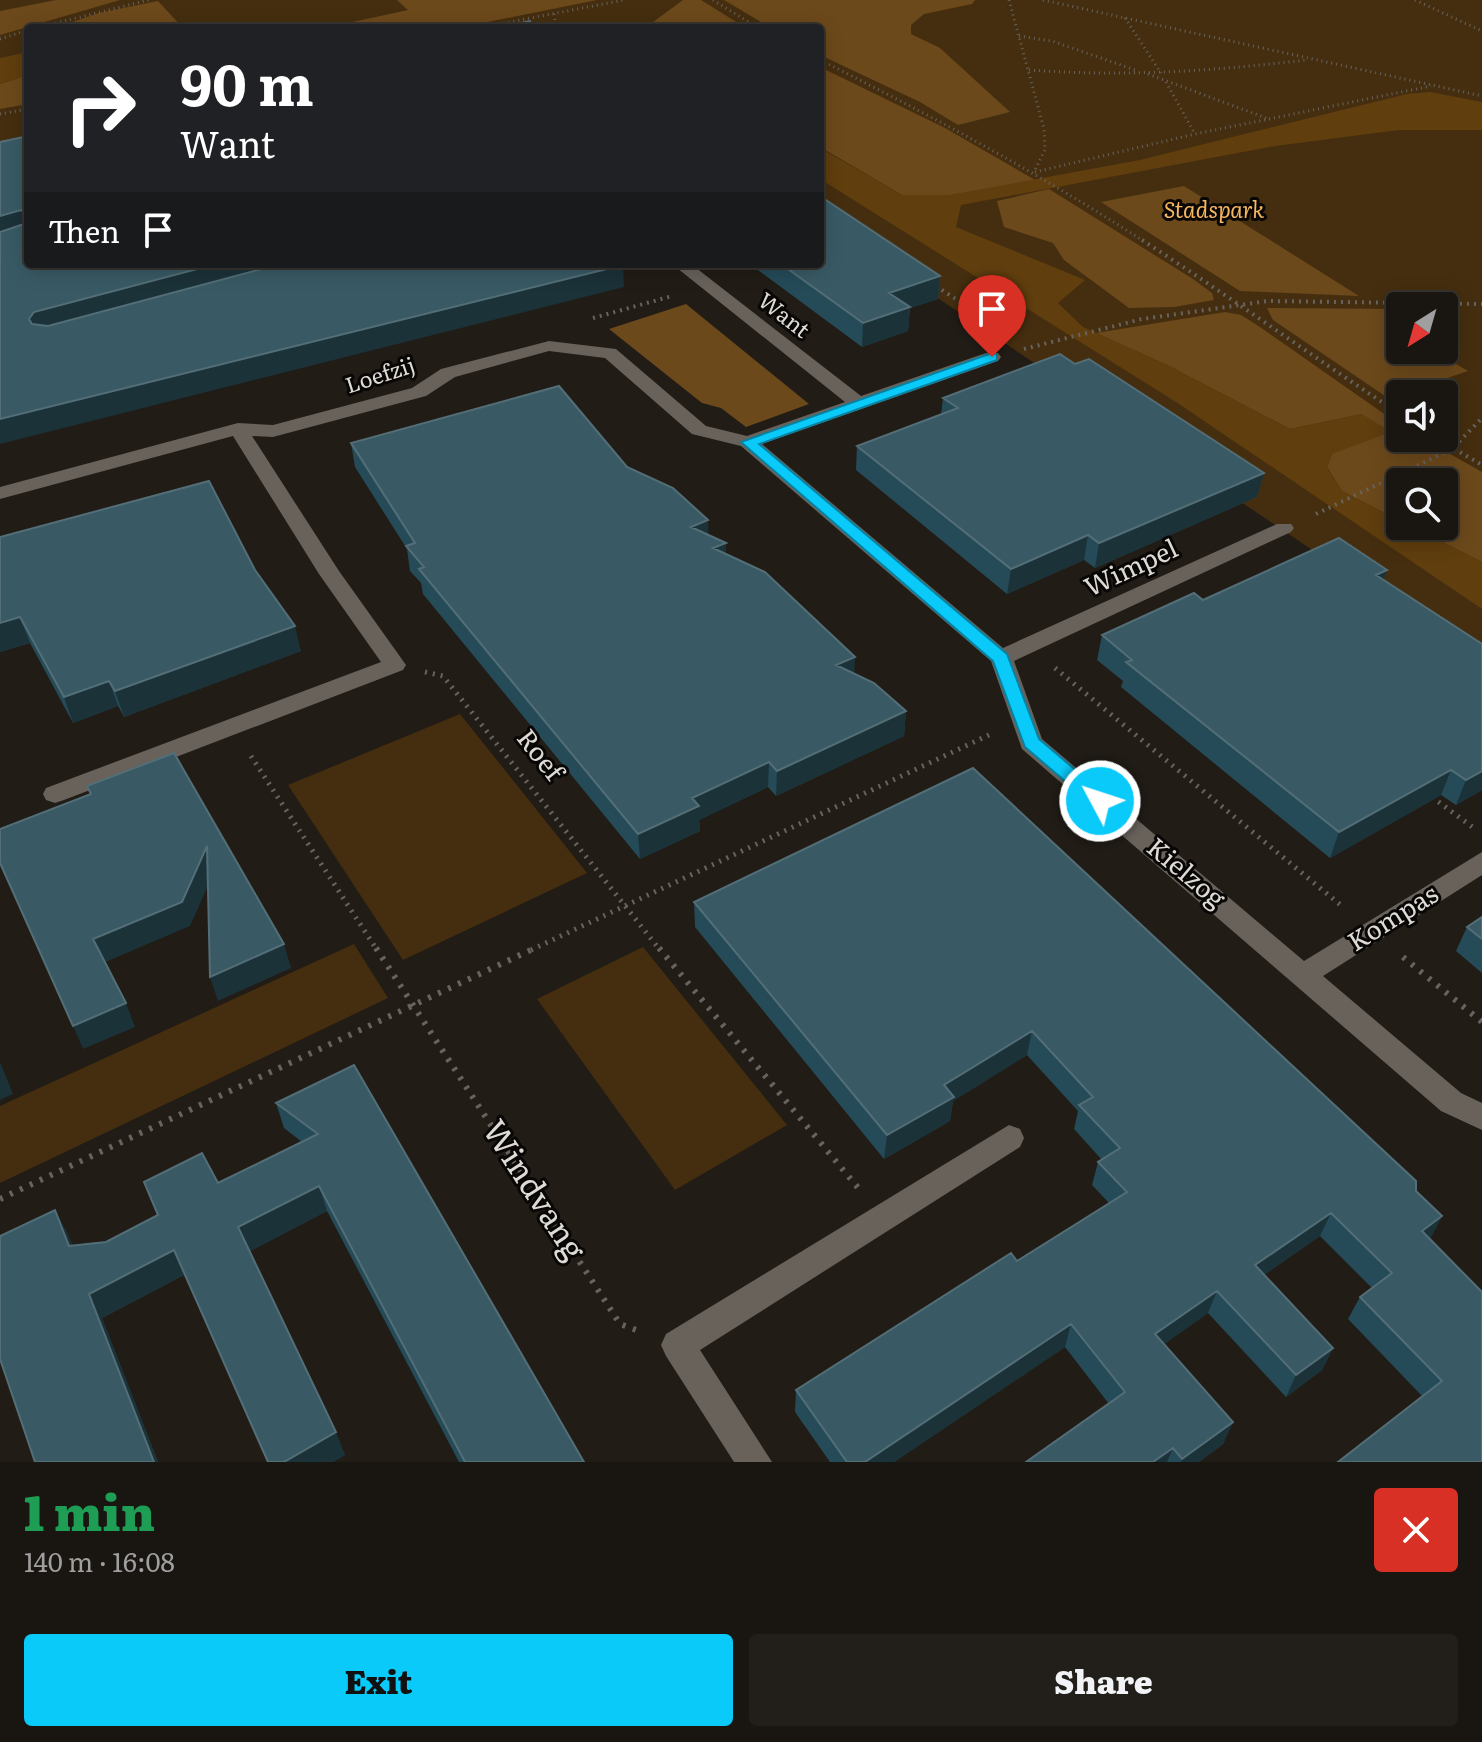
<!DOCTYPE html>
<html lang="en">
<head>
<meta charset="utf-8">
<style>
	body { margin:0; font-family:Literata,serif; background:#221e19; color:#f1f3f6; height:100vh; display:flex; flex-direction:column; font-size:30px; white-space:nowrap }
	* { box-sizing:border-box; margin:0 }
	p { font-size:26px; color:#9f9f9f }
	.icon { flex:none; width:44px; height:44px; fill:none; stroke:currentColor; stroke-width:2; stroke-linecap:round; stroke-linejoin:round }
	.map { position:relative; height:1462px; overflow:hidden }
	.drawer { display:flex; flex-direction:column; background:#191510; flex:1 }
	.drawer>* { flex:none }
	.banner { position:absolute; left:24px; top:24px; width:800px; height:244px; border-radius:8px; box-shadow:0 4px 20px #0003,0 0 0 2px #373430; background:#202124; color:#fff; overflow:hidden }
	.needle { width:52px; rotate:217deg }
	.tools { position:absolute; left:1386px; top:292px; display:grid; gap:16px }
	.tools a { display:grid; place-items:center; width:72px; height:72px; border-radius:8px; background:#191510; box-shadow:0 4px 20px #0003,0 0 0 2px #373430; font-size:40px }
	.pin { position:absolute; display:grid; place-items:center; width:68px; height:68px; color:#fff; margin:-82px -34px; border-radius:50% 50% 50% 0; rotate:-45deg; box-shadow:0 0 8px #0007 }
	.pin .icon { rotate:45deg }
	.me { position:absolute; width:88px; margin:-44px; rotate:310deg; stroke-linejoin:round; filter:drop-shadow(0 0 6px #0008) }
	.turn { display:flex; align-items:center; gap:28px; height:168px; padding:0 24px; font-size:36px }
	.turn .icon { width:104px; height:104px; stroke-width:2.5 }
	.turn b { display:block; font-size:56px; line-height:68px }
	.then { display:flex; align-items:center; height:76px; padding:0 24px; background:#0003; gap:16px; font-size:30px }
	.round { display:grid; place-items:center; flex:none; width:84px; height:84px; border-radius:8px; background:#221e19 }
	.summary { display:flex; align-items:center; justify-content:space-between; height:136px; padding:0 24px }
	h1 { font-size:48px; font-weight:800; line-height:60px; color:#1e9e55 }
	.button { display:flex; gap:16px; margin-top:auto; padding:16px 24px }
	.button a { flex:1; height:92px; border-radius:8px; background:#0acafa; color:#111; font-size:32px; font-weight:800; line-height:92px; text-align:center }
	.button a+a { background:#221e19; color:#f1f3f6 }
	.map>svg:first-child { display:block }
</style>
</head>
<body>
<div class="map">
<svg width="1482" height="1462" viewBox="0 0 1482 1462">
	<rect width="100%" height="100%" fill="#211c16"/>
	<!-- green -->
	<path fill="#452e0f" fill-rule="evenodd" d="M 0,0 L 1482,0 L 1482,664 L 820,219 L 820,28 L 28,28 L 28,142 L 0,149 ZM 1400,306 L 1444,306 L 1444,350 L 1400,350 ZM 1400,394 L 1444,394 L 1444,438 L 1400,438 ZM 1400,482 L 1444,482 L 1444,526 L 1400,526 Z
		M 460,714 L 587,873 L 403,960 L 288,785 Z
		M 354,944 L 388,998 L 0,1183 L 0,1106 Z
		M 643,947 L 787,1125 L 675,1190 L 537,999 Z"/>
	<!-- forest -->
	<path fill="#6c491b" d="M 56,0 L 120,0 L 0,35 L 0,11 Z
		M 397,0 L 597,0 L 458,28 L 325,28 L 408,10 Z
		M 683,0 L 701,0 L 746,28 L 645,28 Z
		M 724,0 L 975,0 L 972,4 L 924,14 L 911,25 L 911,34 L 940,48 L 1010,112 L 958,125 L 920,102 L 820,55 L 820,28 L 771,28 Z
		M 158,1 L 183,28 L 54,28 L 99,13 Z
		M 820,67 L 945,128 L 1037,181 L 950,195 L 902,195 L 820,147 Z
		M 28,75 L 28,104 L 0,109 L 0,84 Z
		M 1184,186 L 1359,296 L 1240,291 L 1101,202 Z
		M 1049,189 L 1193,279 L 1212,293 L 1214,300 L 1174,307 L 1129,308 L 1064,260 L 1053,243 L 1004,227 L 997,201 Z
		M 686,304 L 809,404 L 746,427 L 721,408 L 702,403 L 609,329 Z
		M 1267,308 L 1400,309 L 1400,350 L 1432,350 L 1468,371 L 1400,394 L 1391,400 L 1273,320 Z
		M 1225,312 L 1241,315 L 1260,327 L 1400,425 L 1400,438 L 1422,438 L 1482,472 L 1482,562 L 1411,526 L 1444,526 L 1444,482 L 1400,482 L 1400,521 L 1342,491 L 1327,467 L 1332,454 L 1362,414 L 1290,429 L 1167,365 L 1096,333 Z"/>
	<!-- water -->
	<path fill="#603e0e" d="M 28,52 L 28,75 L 0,84 L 0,58 Z
		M 1430,92 L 1482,102 L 1482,130 L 1399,130 L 1275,146 L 961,205 L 956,227 L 1085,280 L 1058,303 L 1083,327 L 1167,365 L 1290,429 L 1362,414 L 1391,432 L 1332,454 L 1327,468 L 1342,491 L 1400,521 L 1400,526 L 1411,526 L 1482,562 L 1482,609 L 1176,402 L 820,179 L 820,148 L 902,195 L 950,195 L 1140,160 L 1407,94 Z"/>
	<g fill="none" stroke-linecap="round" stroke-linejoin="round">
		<!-- path-far3 -->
		<path stroke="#67635e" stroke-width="3" stroke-dasharray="1 4" stroke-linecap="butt" d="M 713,0 L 758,28
			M 1009,0 L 1044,129 L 1045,150 L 1034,172
			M 1043,0 L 1482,96
			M 1415,0 L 1482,31
			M 554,14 L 556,28
			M 1125,18 L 1161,73
			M 36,28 L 149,0
			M 479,28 L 624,0
			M 1019,36 L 1052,41 L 1138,71
			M 0,39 L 28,30
			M 820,60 C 932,116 1040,174 1145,242
			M 1029,70 C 1122,77 1214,71 1306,60
			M 1148,74 L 1266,118
			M 1166,82 L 1195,134
			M 0,114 L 28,109
			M 1035,172 L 1195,134 L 1431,86"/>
		<!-- path-far2 -->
		<path stroke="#67635e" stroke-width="4" stroke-dasharray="2 5" stroke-linecap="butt" d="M 1142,240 C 1229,296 1313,357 1400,414
			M 936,286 L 995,325
			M 593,318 L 672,296
			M 1024,349 L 1142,319 L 1268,301 L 1482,304
			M 1436,438 L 1482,465
			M 1316,514 L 1452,449 L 1482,418"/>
		<!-- path-far1 -->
		<path stroke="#67635e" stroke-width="5" stroke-dasharray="2 6" stroke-linecap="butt" d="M 1055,668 L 1343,907
			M 425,672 L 443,676 L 660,950
			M 251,756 L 377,950
			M 1432,797 L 1475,829
			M 531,950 L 991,734"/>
		<!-- path -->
		<path stroke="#67635e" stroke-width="6" stroke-dasharray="3 8" stroke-linecap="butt" d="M 376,948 L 620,1324 L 639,1331
			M 659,948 L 859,1189
			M 1403,957 L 1482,1022
			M 0,1199 L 535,948"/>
		<!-- minor -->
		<path fill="#68625b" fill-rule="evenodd" d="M 672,264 L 691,264 L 861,396 L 986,353 L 998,353 L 1001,357 L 998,361 L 762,444 L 1003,648 L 1277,524 L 1291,524 L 1294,528 L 1291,532 L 1014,661 L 1042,739 L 1304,961 L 1482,852 L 1482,875 L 1323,976 L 1461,1093 L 1482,1103 L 1482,1130 L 1441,1111 L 1022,749 L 991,661 L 741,446 L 692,434 L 605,358 L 549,351 L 455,377 L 426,396 L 273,437 L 252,436 L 339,571 L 406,665 L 403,670 L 64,800 L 55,803 L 46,800 L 43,794 L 46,788 L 381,662 L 319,574 L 233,436 L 0,499 L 0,487 L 238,423 L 273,425 L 412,388 L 441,369 L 549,341 L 616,349 L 706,426 L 747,436 L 845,402 Z
			M 1009,1125 L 1020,1129 L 1024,1138 L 1020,1147 L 700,1350 L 772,1462 L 734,1462 L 666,1356 L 661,1345 L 666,1334 Z"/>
	</g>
	<!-- wall -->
	<path fill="#254b58" d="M 750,264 L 820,264 L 940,276 L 938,299 L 910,308 L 908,331 L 862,347 Z
		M 1075,364 L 1264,473 L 1257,497 L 1095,568 L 1084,560 L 1007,594 L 856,470 L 857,446 L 941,415 L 943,398 Z
		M 351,443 L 627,467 L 708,535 L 726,554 L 854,674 L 906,711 L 904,736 L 776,796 L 768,787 L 699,820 L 700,831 L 640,859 L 423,594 L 421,583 L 410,571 L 407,549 L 355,467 Z
		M 0,537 L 255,570 L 301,651 L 124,717 L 118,706 L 73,723 L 30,643 L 0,652 Z
		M 1387,570 L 1383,580 L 1482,790 L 1456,805 L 1441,795 L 1330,858 L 1121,687 L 1123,681 L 1097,660 L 1102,635 L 1203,600 Z
		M 973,768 L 1442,1216 L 1430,1239 L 1482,1462 L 1422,1396 L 1348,1319 L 1360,1297 L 1372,1288 L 1320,1236 L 1264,1275 L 1333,1348 L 1322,1370 L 1286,1397 L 1208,1313 L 1164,1344 L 1233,1422 L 1223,1444 L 1199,1462 L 1026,1462 L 1109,1404 L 1065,1347 L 894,1462 L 830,1462 L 795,1412 L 796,1390 L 1017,1261 L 1109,1203 L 1092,1185 L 1098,1162 L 1102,1160 L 1074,1129 L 1078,1111 L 1027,1055 L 953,1101 L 950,1121 L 884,1159 L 695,927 L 694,902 Z
		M 1482,917 L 1482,973 L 1456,951 L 1467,927 Z
		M 354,1065 L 584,1462 L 459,1462 L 327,1211 L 250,1251 L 345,1455 L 333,1462 L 268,1462 L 184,1275 L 102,1318 L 158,1462 L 35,1462 L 55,1210 L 72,1245 L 106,1242 L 218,1183 L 302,1142 L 284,1128 L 276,1103 Z"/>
	<!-- shaded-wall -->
	<path fill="#1b3238" d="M 21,210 L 27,231 L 0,239 L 0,216 Z
		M 216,264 L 302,264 L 36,341 L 29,319 L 34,312 Z
		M 623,265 L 624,287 L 0,444 L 0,419 Z
		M 940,276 L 938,299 L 910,308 L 908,331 L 862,347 L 863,323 L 889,293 Z
		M 1264,473 L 1257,497 L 1095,568 L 1099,543 Z
		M 708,520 L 709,545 L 691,527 Z
		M 1088,535 L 1084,560 L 1007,594 L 1011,569 Z
		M 726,543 L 726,568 L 713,548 Z
		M 1387,570 L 1379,594 L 1376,575 Z
		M 20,617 L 30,643 L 0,652 L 0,623 Z
		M 295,626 L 301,651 L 124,717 L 115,691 Z
		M 855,657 L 854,682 L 836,665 Z
		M 109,681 L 118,706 L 73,723 L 64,697 Z
		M 906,711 L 904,736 L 776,796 L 777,771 Z
		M 769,762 L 768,787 L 699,820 L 700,831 L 640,859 L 638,834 L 692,798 Z
		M 1451,770 L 1441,795 L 1330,858 L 1339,832 Z
		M 1482,771 L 1482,790 L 1456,805 L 1466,780 Z
		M 207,846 L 215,870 L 190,926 L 103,963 L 93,939 Z
		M 284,944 L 291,968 L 218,1001 L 210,977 Z
		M 126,1003 L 135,1027 L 83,1049 L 73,1026 Z
		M 1032,1031 L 1027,1055 L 953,1101 L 950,1121 L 884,1159 L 887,1135 L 944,1085 Z
		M 0,1062 L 13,1094 L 0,1100 Z
		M 319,1186 L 327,1211 L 248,1252 L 238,1227 Z
		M 55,1210 L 68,1234 L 82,1270 L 69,1246 Z
		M 1331,1213 L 1320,1236 L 1245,1288 L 1255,1265 Z
		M 1442,1216 L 1430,1239 L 1422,1231 Z
		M 174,1250 L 184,1275 L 102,1318 L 158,1462 L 154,1462 L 89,1294 Z
		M 1217,1291 L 1208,1313 L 1147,1356 L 1155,1334 Z
		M 1071,1324 L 1065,1347 L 894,1462 L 865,1462 Z
		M 1333,1348 L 1322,1370 L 1286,1397 L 1296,1375 Z
		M 1233,1422 L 1223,1444 L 1199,1462 L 1181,1462 L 1182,1459 Z
		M 336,1432 L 345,1455 L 333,1462 L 284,1462 Z
		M 1173,1448 L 1167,1462 L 1153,1462 Z"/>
	<!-- building -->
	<path fill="#395a65" stroke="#536e77" stroke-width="2" d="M 530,21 L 532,28 L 500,28 Z
		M 28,136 L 28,264 L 216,264 L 34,312 L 29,319 L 32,324 L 48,326 L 280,264 L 623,265 L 0,419 L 0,232 L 24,224 L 24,213 L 21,210 L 0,216 L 0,142 Z
		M 820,196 L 940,276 L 889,293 L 910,307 L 863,323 L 781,264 L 820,264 Z
		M 1060,354 L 1075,364 L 1089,359 L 1264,473 L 1099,543 L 1088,535 L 1011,569 L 857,446 L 958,408 L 943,398 Z
		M 559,386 L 627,467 L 673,488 L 708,520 L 691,527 L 726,543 L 713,548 L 765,572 L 855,657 L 836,665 L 874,683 L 906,711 L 777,771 L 769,762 L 692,798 L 699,806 L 638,834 L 419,569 L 424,567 L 406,546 L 415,543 L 351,443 Z
		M 209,481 L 255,570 L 295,626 L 115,691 L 109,681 L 64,697 L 20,617 L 0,623 L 0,537 Z
		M 1339,538 L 1387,570 L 1376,575 L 1482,644 L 1482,771 L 1466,780 L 1451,770 L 1339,832 L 1126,662 L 1132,660 L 1102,635 L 1194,593 L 1203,600 Z
		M 174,753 L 284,944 L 210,977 L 207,846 L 182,902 L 93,939 L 126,1003 L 73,1026 L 0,863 L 0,829 L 91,794 L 87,786 Z
		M 973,768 L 1416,1181 L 1416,1191 L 1442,1216 L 1422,1231 L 1482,1292 L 1482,1462 L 1338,1462 L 1442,1381 L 1360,1297 L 1392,1273 L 1331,1213 L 1255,1265 L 1333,1348 L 1296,1375 L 1217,1291 L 1155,1334 L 1233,1422 L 1182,1459 L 1173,1448 L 1153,1462 L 1026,1462 L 1125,1392 L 1071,1324 L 865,1462 L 847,1462 L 796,1390 L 1011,1253 L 1017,1261 L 1127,1192 L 1098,1162 L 1120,1148 L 1079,1105 L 1093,1097 L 1032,1031 L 944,1085 L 954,1097 L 887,1135 L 694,902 Z
		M 1482,917 L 1482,939 L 1467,927 Z
		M 354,1065 L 584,1462 L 465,1462 L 319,1186 L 238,1227 L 336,1432 L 284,1462 L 268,1462 L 174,1250 L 89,1294 L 154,1462 L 35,1462 L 0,1359 L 0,1236 L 55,1210 L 69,1246 L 106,1242 L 158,1215 L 144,1182 L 202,1153 L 218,1183 L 318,1134 L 276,1103 Z"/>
	<!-- route -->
	<path fill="#0acafa" stroke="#0683a2" stroke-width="2" d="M 992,353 L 997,354 L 997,360 L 759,444 L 1007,654 L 1039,739 L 1106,796 L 1109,801 L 1100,807 L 1093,805 L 1025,747 L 993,661 L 741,442 Z"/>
	<g text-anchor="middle" stroke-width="6" stroke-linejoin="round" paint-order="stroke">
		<!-- far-park labels -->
		<g font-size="22" font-style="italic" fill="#f7b662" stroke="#090705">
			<text x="1214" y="218">Stadspark</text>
		</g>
		<!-- far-street labels -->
		<g font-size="22" fill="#dedbd7" stroke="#090705">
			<text transform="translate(784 315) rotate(38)" y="8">Want</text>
			<text transform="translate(380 375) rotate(-18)" y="8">Loefzij</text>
		</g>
		<!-- street labels -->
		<g font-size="26" fill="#dedbd7" stroke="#090705">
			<text transform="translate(1131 568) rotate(-25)" y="9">Wimpel</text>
			<text transform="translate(540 755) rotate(52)" y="9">Roef</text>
			<text transform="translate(1186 873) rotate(40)" y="9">Kielzog</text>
			<text transform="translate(1393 918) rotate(-32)" y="9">Kompas</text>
		</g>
		<!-- near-street labels -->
		<g font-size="32" fill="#dedbd7" stroke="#090705">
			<text transform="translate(534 1190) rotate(57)" y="11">Windvang</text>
		</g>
	</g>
</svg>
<div class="tools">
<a><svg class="needle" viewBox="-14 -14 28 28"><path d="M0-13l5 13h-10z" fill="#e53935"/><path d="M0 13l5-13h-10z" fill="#9f9f9f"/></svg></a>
<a><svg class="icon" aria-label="sound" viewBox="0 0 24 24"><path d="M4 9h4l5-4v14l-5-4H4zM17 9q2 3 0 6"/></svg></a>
<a><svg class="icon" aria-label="search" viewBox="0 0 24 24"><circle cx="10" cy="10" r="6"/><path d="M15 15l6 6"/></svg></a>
</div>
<div class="pin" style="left:992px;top:357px;background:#d93025"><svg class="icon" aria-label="arrive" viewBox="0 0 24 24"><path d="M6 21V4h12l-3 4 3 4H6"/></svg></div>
<svg class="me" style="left:1100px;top:801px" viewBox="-20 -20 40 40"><circle r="17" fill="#0acafa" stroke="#fff" stroke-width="3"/><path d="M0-11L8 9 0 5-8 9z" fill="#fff"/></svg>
<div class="banner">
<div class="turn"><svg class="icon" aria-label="right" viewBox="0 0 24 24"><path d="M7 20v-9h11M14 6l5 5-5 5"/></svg><div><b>90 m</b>Want</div></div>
<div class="then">Then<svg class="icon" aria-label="arrive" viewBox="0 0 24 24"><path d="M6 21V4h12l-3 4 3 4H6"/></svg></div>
</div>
</div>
<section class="drawer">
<div class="summary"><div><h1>1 min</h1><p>140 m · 16:08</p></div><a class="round" style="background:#d93025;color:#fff"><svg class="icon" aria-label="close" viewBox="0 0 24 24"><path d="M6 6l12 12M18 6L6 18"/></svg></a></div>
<div class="button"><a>Exit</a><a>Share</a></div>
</section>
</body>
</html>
